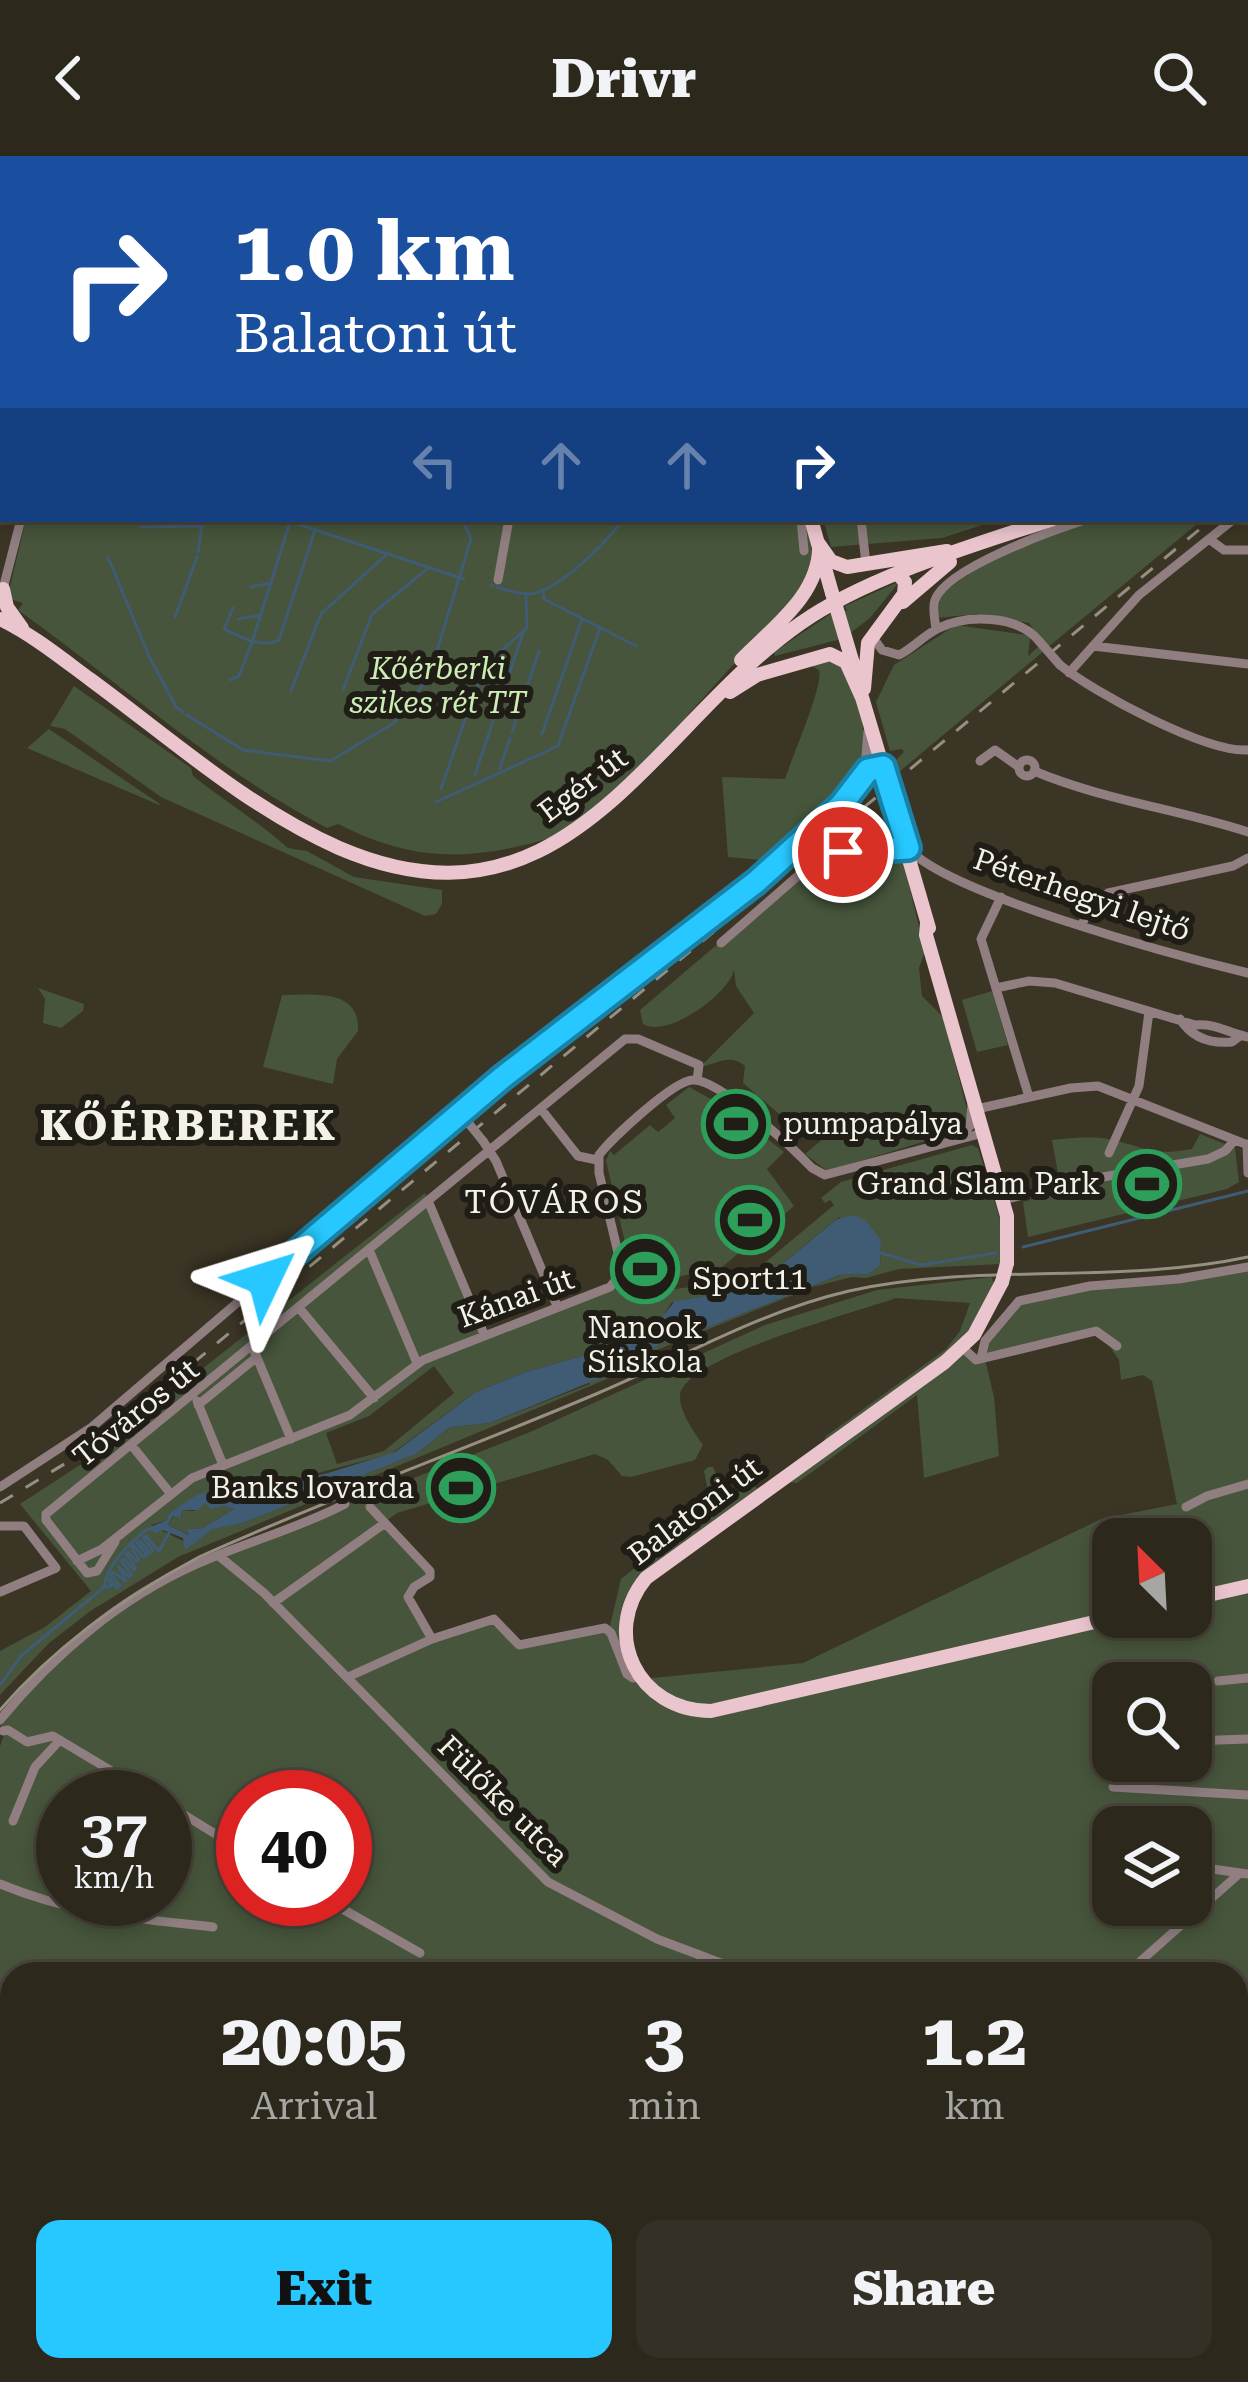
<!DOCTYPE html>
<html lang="en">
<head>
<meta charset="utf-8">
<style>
	body { margin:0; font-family:"Roboto Serif",serif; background:#343025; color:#f1f3f6; height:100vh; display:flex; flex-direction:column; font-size:45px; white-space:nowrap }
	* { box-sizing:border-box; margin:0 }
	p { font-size:39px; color:#a6a6a3 }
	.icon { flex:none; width:66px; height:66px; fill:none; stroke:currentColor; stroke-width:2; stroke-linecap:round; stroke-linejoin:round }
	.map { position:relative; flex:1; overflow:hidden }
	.details { position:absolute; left:0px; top:1806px; width:1248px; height:420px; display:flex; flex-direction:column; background:#2c281c; border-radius:36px 36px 0 0; box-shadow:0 6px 18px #0003,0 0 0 3px #48443b }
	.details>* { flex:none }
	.top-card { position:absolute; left:0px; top:0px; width:1248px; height:366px; box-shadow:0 6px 18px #0003,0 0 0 3px #48443b; background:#1a4fa0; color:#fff; overflow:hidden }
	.needle { width:78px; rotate:336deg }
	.tools { position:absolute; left:1092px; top:1362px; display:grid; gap:24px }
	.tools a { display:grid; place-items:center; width:120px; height:120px; border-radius:24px; background:#2c281c; box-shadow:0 6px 18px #0003,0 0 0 3px #48443b; font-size:60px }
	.speed { position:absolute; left:36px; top:1614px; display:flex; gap:24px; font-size:60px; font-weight:700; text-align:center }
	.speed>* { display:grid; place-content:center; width:156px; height:156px; border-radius:50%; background:#2c281c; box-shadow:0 6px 18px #0003,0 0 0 3px #48443b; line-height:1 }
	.speed small { font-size:30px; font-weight:400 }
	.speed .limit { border:18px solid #d22; background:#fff; color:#111 }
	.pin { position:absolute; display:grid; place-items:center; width:102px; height:102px; color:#fff; margin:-51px; border:6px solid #fff; border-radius:50%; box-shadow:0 3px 12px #0007 }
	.me { position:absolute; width:132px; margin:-66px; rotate:49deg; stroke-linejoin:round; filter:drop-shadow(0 0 9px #0008) }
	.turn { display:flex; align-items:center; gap:42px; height:252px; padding:0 36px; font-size:54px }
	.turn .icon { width:156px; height:156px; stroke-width:2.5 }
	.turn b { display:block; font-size:84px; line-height:102px }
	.lanes { display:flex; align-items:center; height:114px; padding:0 36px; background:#0003; justify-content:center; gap:60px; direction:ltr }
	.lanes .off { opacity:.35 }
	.eta { display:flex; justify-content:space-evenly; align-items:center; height:204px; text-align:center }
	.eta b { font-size:72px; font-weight:800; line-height:84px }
	.primary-button { display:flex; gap:24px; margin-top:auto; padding:24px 36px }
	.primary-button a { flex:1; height:138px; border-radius:24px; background:#27c8ff; color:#111; font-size:48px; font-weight:800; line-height:138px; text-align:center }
	.primary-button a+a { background:#343025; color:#f1f3f6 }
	header { display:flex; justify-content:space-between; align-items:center; height:156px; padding:0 36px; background:#2c281c; font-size:54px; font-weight:800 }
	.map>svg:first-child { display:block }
</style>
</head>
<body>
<header><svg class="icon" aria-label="back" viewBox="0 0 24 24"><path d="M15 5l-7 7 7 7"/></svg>Drivr<svg class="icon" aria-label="search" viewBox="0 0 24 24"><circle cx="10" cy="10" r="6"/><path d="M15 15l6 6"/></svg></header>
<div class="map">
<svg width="1248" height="2226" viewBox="0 0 1248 2226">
	<rect width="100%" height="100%" fill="#3b3525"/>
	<!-- green -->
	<path fill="#46553b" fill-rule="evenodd" d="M 132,0 L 710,0 L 710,3 L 130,3 Z
		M 715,0 L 1248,0 L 1248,236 L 1245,237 L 1245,3 Z
		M 26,363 L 805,363 C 813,389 815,407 803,433 C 791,456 754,487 735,507 C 690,554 601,668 540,685 C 464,706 410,704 338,668 L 327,672 C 215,613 121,528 18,454 L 23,447 L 13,444 L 9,435 Z
		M 823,363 L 1001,363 L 942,382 L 831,391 Z
		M 1103,363 L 1203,363 L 1047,492 L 1029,467 L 976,458 L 937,462 L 941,439 C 988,399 1044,380 1103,363 Z
		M 900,425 L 870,462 L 849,478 L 842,455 L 847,455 L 845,450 Z
		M 832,457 L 841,483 L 775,500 L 774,496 Z
		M 956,469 L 1027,479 L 1030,483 L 1028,500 L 1039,490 L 1045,494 L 893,621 L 889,611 L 904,596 L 902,593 L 890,595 L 876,546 L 894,509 Z
		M 832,501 C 850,515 851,528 858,549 C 883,634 831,655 774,705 L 728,701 L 722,621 L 785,623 C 792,601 824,529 819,514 L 812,510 Z
		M 74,530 L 191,612 L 193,620 C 226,646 259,666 288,692 L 307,695 L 354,721 L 442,734 L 442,748 L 436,758 L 425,760 L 161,641 L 65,573 L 50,570 Z
		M 49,573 L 160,648 L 159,649 L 27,592 Z
		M 901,696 L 925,796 L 919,812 L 922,840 L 944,862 L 968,958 L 959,975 L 827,1015 L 805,998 L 837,971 L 813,964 L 813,980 L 808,983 L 743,927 L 745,910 C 728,897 719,908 700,911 L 754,857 L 736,830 L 734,814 C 729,838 667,883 643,868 L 640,854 L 808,711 L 841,698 Z
		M 38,832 L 84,848 L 83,855 L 61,872 L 43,867 L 45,843 Z
		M 992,835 L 1008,889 L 977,896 L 962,844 Z
		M 282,839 C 314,839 360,832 358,875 L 337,903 L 333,928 L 263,911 Z
		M 689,931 L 731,954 L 784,996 L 767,1013 L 794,1050 L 721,1112 L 643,1128 L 645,1137 L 744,1124 L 834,1049 L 830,1044 L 825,1047 L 821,1042 L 841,1026 L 972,989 L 978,992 L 1003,1073 L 1002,1108 L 899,1113 L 866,1122 L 852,1121 L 813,1131 L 652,1196 L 633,1212 L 576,1236 L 178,1401 L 89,1456 L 48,1488 L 0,1539 L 0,1495 L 45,1471 L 91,1435 L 20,1348 L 83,1307 L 425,1037 L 484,1177 L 615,1127 L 635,1129 L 606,1005 L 610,995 L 614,999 L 650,969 L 658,976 L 675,962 L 666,949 ZM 839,1061 L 881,1084 L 880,1109 L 869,1118 L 841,1119 L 686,1180 C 659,1179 621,1212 595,1223 L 596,1215 L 587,1217 L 584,1223 L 590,1228 L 490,1267 L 450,1271 L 416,1298 L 243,1367 L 215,1372 L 197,1384 L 183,1385 L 151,1369 L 167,1364 L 196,1339 L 244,1336 L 391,1298 L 476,1236 L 523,1217 L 645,1182 L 656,1172 L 671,1147 C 698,1138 726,1143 752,1133 ZM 434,1210 L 454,1237 L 384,1295 L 337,1308 L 326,1277 L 369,1260 Z
		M 1200,978 L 1235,992 L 1239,1026 L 1227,1033 L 1028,1081 L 1023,1046 L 1061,1034 L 1052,984 C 1073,982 1092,979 1113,984 C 1150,993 1152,1000 1192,993 Z
		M 1248,1108 L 1248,2226 L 0,2226 L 0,1590 L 4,1579 L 0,1568 L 61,1498 L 148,1434 L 290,1371 L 530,1276 L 765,1169 L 877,1134 L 992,1121 L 997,1139 L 963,1191 L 976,1204 L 1015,1147 ZM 896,1142 L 970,1147 L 960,1175 L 946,1193 L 826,1280 L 818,1296 L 779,1325 L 797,1327 L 917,1239 L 924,1322 L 999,1300 L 994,1241 L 985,1203 L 1101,1178 L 1119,1204 L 1121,1224 L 1143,1219 L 1152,1225 L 1177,1348 L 1101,1363 L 803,1507 L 642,1523 L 625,1450 L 641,1421 L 759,1335 L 752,1326 L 732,1334 L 727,1341 L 713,1311 L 708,1311 L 704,1315 L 711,1351 L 621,1423 L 609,1474 L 514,1487 L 489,1463 L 432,1483 L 410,1435 L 430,1415 L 385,1366 L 397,1357 L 595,1298 L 608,1304 L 622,1320 L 631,1321 L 695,1304 L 703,1289 C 694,1276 679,1255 680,1239 C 684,1201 861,1155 896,1142 ZM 1113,1383 L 1191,1383 L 1191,1461 L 1113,1461 ZM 1113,1527 L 1191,1527 L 1191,1605 L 1113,1605 ZM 63,1641 L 165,1641 L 165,1743 L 63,1743 ZM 243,1641 L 345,1641 L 345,1743 L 243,1743 ZM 1113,1671 L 1191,1671 L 1191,1749 L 1113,1749 ZM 12,1818 L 1236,1818 L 1236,2214 L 12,2214 Z
		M 205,1347 L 211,1352 L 223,1350 L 234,1353 L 203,1372 L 188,1373 L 190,1379 L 168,1369 L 174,1360 L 181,1362 L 182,1354 L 194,1355 Z"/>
	<!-- water -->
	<path fill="#405c74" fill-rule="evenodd" d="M 854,1059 L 866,1065 L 881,1084 L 880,1109 L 869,1118 L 840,1119 L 686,1180 L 668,1183 L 620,1214 L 490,1267 L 450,1271 L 416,1298 L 243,1367 L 213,1373 L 185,1394 L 183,1382 L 163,1374 L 154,1377 L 150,1371 L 167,1364 L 169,1358 L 196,1339 L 214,1334 L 244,1336 L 328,1317 L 395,1296 L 476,1236 L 523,1217 L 645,1182 L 675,1145 L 752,1133 L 837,1063 ZM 205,1347 L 211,1353 L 223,1350 L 234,1353 L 203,1372 L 187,1373 L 189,1379 L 168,1369 L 173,1360 L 181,1362 L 182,1354 L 199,1354 Z"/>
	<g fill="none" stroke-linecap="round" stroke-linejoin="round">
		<!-- stream -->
		<path stroke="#405c74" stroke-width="3" d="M 812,0 L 816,3
			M 1006,0 L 1016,3
			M 1245,44 L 1248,44
			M 1245,101 L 1248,97
			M 282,363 L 464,423
			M 350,364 L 351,363
			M 141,371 L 203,370
			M 198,396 L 203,363
			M 108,401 L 149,500 L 176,551 L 183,556
			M 491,429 L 493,430
			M 251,431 L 271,427
			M 497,431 C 509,435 523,440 535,437 C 562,431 608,385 623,363
			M 543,434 L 544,443 L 636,490
			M 233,452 L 224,473 C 241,481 261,493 279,484 L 315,374
			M 175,461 L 197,401
			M 239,463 L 261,459
			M 253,483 L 291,363
			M 230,524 L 239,520 L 252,486
			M 460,529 L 482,512
			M 343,534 L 372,458 L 427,413
			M 291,535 L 321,458 L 386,399
			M 474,539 L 486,508 L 527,472 L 526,441
			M 187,559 L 243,594 L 330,605 L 394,567 L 429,521 L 471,383 L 462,363
			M 495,560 L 523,477
			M 512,576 L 539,495
			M 542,578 L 582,463
			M 500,612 L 510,582
			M 475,618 L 493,566
			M 441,633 L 471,546
			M 436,646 L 558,590 L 600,472
			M 1023,1091 L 1248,1035
			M 881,1097 L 921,1109 L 996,1097
			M 106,1431 L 111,1430 L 109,1423 L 117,1432 L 120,1430 L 111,1419 L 113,1416 L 126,1425 L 119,1411 L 129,1421 L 132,1419 L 121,1405 L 124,1403 L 134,1414 L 136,1412 L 126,1398 L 128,1396 L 136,1405 L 139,1403 L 131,1391 L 133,1389 L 143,1401 L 147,1399 L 137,1387 L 140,1385 L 150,1397 L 153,1394 L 143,1382 L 146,1380 L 159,1395 L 170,1375
			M 0,1529 L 21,1500 L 104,1431 C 107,1408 129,1388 147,1373 L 156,1373"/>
		<!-- minor -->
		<path stroke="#907e81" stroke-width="9" d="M 122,3 L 124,0
			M 1245,237 L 1248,236
			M 1245,354 L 1248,351
			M 801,363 L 804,395
			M 861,363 L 866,408
			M 1209,383 L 1224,394 L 1248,394
			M 498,424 L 509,363
			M 3,433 L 21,363
			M 936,473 C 935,464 932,452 935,444 C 946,412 1056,373 1088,363
			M 872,480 L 882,494 L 899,499 C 913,492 924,479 939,472 C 967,458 1018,459 1039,485
			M 1093,490 L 1139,439 L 1234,363
			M 1060,509 C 1093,536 1206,597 1248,594
			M 1069,517 L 1093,490 L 1248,508
			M1019 612a8 8 0 1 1 16 0a8 8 0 1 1-16 0Z
			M 980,605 L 995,594 L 1019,611
			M 865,612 L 868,575
			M 1034,615 C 1103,644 1177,653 1248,676
			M 1001,741 L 981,783 L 1029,941
			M 1082,768 L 1092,749 L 1108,737 L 1233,710 L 1248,702
			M 721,787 L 816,704 L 843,696 L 908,692 C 947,738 1181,801 1248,817
			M 996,832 L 1029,825 L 1055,827 L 1195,869 C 1217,867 1227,877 1248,881
			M 1180,863 C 1192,882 1210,888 1232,886 L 1240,880
			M 541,953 L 578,1000 L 597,1004
			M 958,982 L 970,970 L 972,948 L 981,952 L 1071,932 L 1098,930 L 1248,989
			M 483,985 L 496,1005 L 557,1150
			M 1247,988 L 1248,1017
			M 1109,997 L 1139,930 L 1149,856
			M 1085,1024 L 1208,1003 L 1225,995 L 1234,985
			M 1002,1044 L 1049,1033
			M 429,1047 L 484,1178
			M 370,1096 L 417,1207
			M 300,1153 L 374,1242
			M 962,1191 L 976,1204 L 1096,1175 L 1117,1190
			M 253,1192 L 291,1283
			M 981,1202 L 985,1185 L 1019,1145 L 1090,1130 L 1179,1123 L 1248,1111
			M 197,1245 L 223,1309
			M 198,1249 L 257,1201
			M 133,1291 L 170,1337
			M 0,1331 L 92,1271 L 460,956 L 756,726 L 853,637 L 877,593
			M 370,1351 L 430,1415 L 430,1421 L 414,1431 L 408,1441 L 432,1483
			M 1186,1351 L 1207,1340 L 1248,1328
			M 0,1370 L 24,1370 L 56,1412 L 0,1436
			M 115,1386 L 97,1415 L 87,1417 L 46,1364 L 46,1358 L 625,883 L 638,883 L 699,909 L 697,924
			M 219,1400 L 264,1437 L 548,1726 L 657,1783 L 742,1815
			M 77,1405 L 102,1393 L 192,1322 L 350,1259 L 423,1204 L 610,1131 L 620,1119 L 620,1105 L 599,1017 L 599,999 C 611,983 674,924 693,924 C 719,923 793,992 812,1012 L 825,1019 L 983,977
			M 273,1447 L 385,1367
			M 348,1521 L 432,1483 L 494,1463 L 519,1489 L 605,1472 L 611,1477 L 627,1518 L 633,1522 L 639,1520
			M 1218,1525 L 1248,1522
			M 0,1564 C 53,1499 120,1442 197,1408 C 246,1386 297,1373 345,1348
			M 3,1575 L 8,1574 L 27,1586 L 53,1580 L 155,1641
			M 1191,1585 L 1248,1583
			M 1113,1631 L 1248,1639
			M 165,1647 L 243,1695
			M 13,1665 L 35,1611 L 60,1584
			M 1107,1697 L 1113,1698
			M 1191,1710 L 1248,1718
			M 0,1728 C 75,1759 134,1762 213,1771
			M 325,1743 L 420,1797
			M 998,1818 L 1009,1808 L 1016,1818
			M 1126,1818 L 1240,1717
			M 1236,1865 L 1248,1863
			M 1236,2158 L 1248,2200
			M 655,2214 L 696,2226
			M 730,2214 L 756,2222
			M 1165,2214 L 1167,2226
			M 1202,2214 L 1204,2226
			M 1221,2214 L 1224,2226
			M 831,2226 L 843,2214
			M 952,2226 L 955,2214"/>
		<!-- major -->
		<path stroke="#ebc5cd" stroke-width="14" d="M 710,0 L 710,3
			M 29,3 L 33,0
			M 49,3 L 53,0
			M 0,26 L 3,23
			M 0,41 L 3,38
			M 1245,294 L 1248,293
			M 811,363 L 832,437
			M 819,388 L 831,405 L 847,411 L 947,395
			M 3,433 L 7,451 L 22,472
			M 903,446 L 950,406
			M 835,447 L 854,511
			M 0,463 C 33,479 61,502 91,524 C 170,582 248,652 339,692 C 567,790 650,572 801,467 C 868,420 975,389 1053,363
			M 741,504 C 773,471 821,438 819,388
			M 864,533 L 868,487 L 904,438 L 905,426 L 898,418
			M 730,536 L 757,519 L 830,498 L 846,506 L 863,544
			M 861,538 L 884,615
			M 892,645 L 929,772
			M 927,767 L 926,779 L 1007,1060 L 1007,1107
			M 1002,1126 L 974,1179 L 945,1206 L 646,1422 C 600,1478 638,1555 711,1555 L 1116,1461
			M 1191,1443 L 1248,1430"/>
		<!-- tram -->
		<path stroke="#959083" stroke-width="3" d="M 0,1554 C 56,1489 124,1441 199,1401 C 329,1342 464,1294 596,1238 C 680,1203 758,1156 849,1135 C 980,1106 1117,1129 1248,1101"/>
		<!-- rail -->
		<path stroke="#959083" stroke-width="3" stroke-dasharray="15 15" stroke-linecap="butt" d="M 1245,331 L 1248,329
			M 0,1347 L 66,1307 L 134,1256 L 1212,363"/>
		<!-- minor-bridge -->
		<path stroke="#907e81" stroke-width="9" d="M 1039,485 L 1060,509
			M 466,964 L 483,985"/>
		<!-- major-bridge -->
		<path stroke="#ebc5cd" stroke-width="14" d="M 832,437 L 835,447
			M 884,615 L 892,645
			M 1002,1126 L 1007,1107"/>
	</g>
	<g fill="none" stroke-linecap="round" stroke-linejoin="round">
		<!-- route casing -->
		<g stroke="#1982a6" stroke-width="30">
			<path id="route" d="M 265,1123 L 503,921 L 756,726 L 842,648 L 868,614 L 883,611 L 908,692 L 843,696"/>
		</g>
		<!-- route -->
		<use href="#route" stroke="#27c8ff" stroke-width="21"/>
	</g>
	<!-- icons -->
	<defs>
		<g id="stadium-ring" transform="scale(3.45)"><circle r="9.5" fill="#1f1d16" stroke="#2e9e5b" stroke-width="1.5"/><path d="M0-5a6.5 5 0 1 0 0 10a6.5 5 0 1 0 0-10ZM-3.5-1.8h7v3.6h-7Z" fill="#2e9e5b"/></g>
	</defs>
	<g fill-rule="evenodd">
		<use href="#stadium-ring" x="736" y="968"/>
		<use href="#stadium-ring" x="1147" y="1028"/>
		<use href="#stadium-ring" x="750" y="1064"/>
		<use href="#stadium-ring" x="645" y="1113"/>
		<use href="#stadium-ring" x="461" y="1332"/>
	</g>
	<g text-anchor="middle" stroke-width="12" stroke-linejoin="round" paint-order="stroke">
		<!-- park labels -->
		<g font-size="30" font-style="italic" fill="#ccedb6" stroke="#1f1d16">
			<text x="438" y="523">Kőérberki<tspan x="438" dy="34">szikes rét TT</tspan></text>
		</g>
		<!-- street labels -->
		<g font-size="30" fill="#f4f1e7" stroke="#1f1d16">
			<text transform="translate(583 629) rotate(-37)" y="10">Egér út</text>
			<text transform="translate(1082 739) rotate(19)" y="10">Péterhegyi lejtő</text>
			<text transform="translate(516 1142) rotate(-20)" y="10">Kánai út</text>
			<text transform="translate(136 1257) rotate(-39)" y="10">Tóváros út</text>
			<text transform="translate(695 1355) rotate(-37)" y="10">Balatoni út</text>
			<text transform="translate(503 1645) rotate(45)" y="10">Fülőke utca</text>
		</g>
		<!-- poi labels -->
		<g font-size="30" fill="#f4f1e7" stroke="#1f1d16" text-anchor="end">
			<text x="783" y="978" text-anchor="start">pumpapálya</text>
			<text x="1100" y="1038">Grand Slam Park</text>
			<text x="750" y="1133" text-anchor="middle">Sport11</text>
			<text x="645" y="1182" text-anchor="middle">Nanook<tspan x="645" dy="34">Síiskola</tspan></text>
			<text x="414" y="1342">Banks lovarda</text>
		</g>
		<!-- neighbourhood labels -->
		<g font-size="33" letter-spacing="3" fill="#f4f1e7" stroke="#1f1d16">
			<text x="555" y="1057">TÓVÁROS</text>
		</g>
		<!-- district labels -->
		<g font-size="42" font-weight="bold" letter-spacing="3" fill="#f4f1e7" stroke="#1f1d16">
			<text x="189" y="984">KŐÉRBEREK</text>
		</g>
	</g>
</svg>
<div class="tools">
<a><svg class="needle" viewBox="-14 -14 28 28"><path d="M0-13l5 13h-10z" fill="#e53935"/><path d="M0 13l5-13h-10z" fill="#a6a6a3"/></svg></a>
<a><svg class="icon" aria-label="search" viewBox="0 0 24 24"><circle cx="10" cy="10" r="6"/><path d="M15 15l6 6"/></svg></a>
<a><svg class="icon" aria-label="layers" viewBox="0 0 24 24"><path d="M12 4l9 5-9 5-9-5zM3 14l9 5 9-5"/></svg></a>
</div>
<div class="speed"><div>37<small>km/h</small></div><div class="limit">40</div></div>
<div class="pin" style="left:843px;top:696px;background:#d93025"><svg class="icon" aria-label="arrive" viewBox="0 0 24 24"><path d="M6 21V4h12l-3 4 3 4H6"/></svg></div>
<svg class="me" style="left:265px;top:1123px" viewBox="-20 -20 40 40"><path d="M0-17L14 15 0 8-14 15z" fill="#27c8ff" stroke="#fff" stroke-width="4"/></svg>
<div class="top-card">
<div class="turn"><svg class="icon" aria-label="right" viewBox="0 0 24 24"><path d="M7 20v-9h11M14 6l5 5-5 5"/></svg><div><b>1.0 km</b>Balatoni út</div></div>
<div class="lanes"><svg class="icon off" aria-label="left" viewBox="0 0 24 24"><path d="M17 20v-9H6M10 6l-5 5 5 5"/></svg><svg class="icon off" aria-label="ahead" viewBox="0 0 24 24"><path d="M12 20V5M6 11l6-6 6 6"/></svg><svg class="icon off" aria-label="ahead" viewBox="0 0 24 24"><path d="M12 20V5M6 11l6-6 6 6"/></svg><svg class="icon" aria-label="right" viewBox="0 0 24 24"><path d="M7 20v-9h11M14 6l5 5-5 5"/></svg></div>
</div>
<section class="details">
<div class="eta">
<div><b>20:05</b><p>Arrival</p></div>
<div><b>3</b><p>min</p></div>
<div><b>1.2</b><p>km</p></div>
</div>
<div class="primary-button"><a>Exit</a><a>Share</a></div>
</section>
</div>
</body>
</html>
